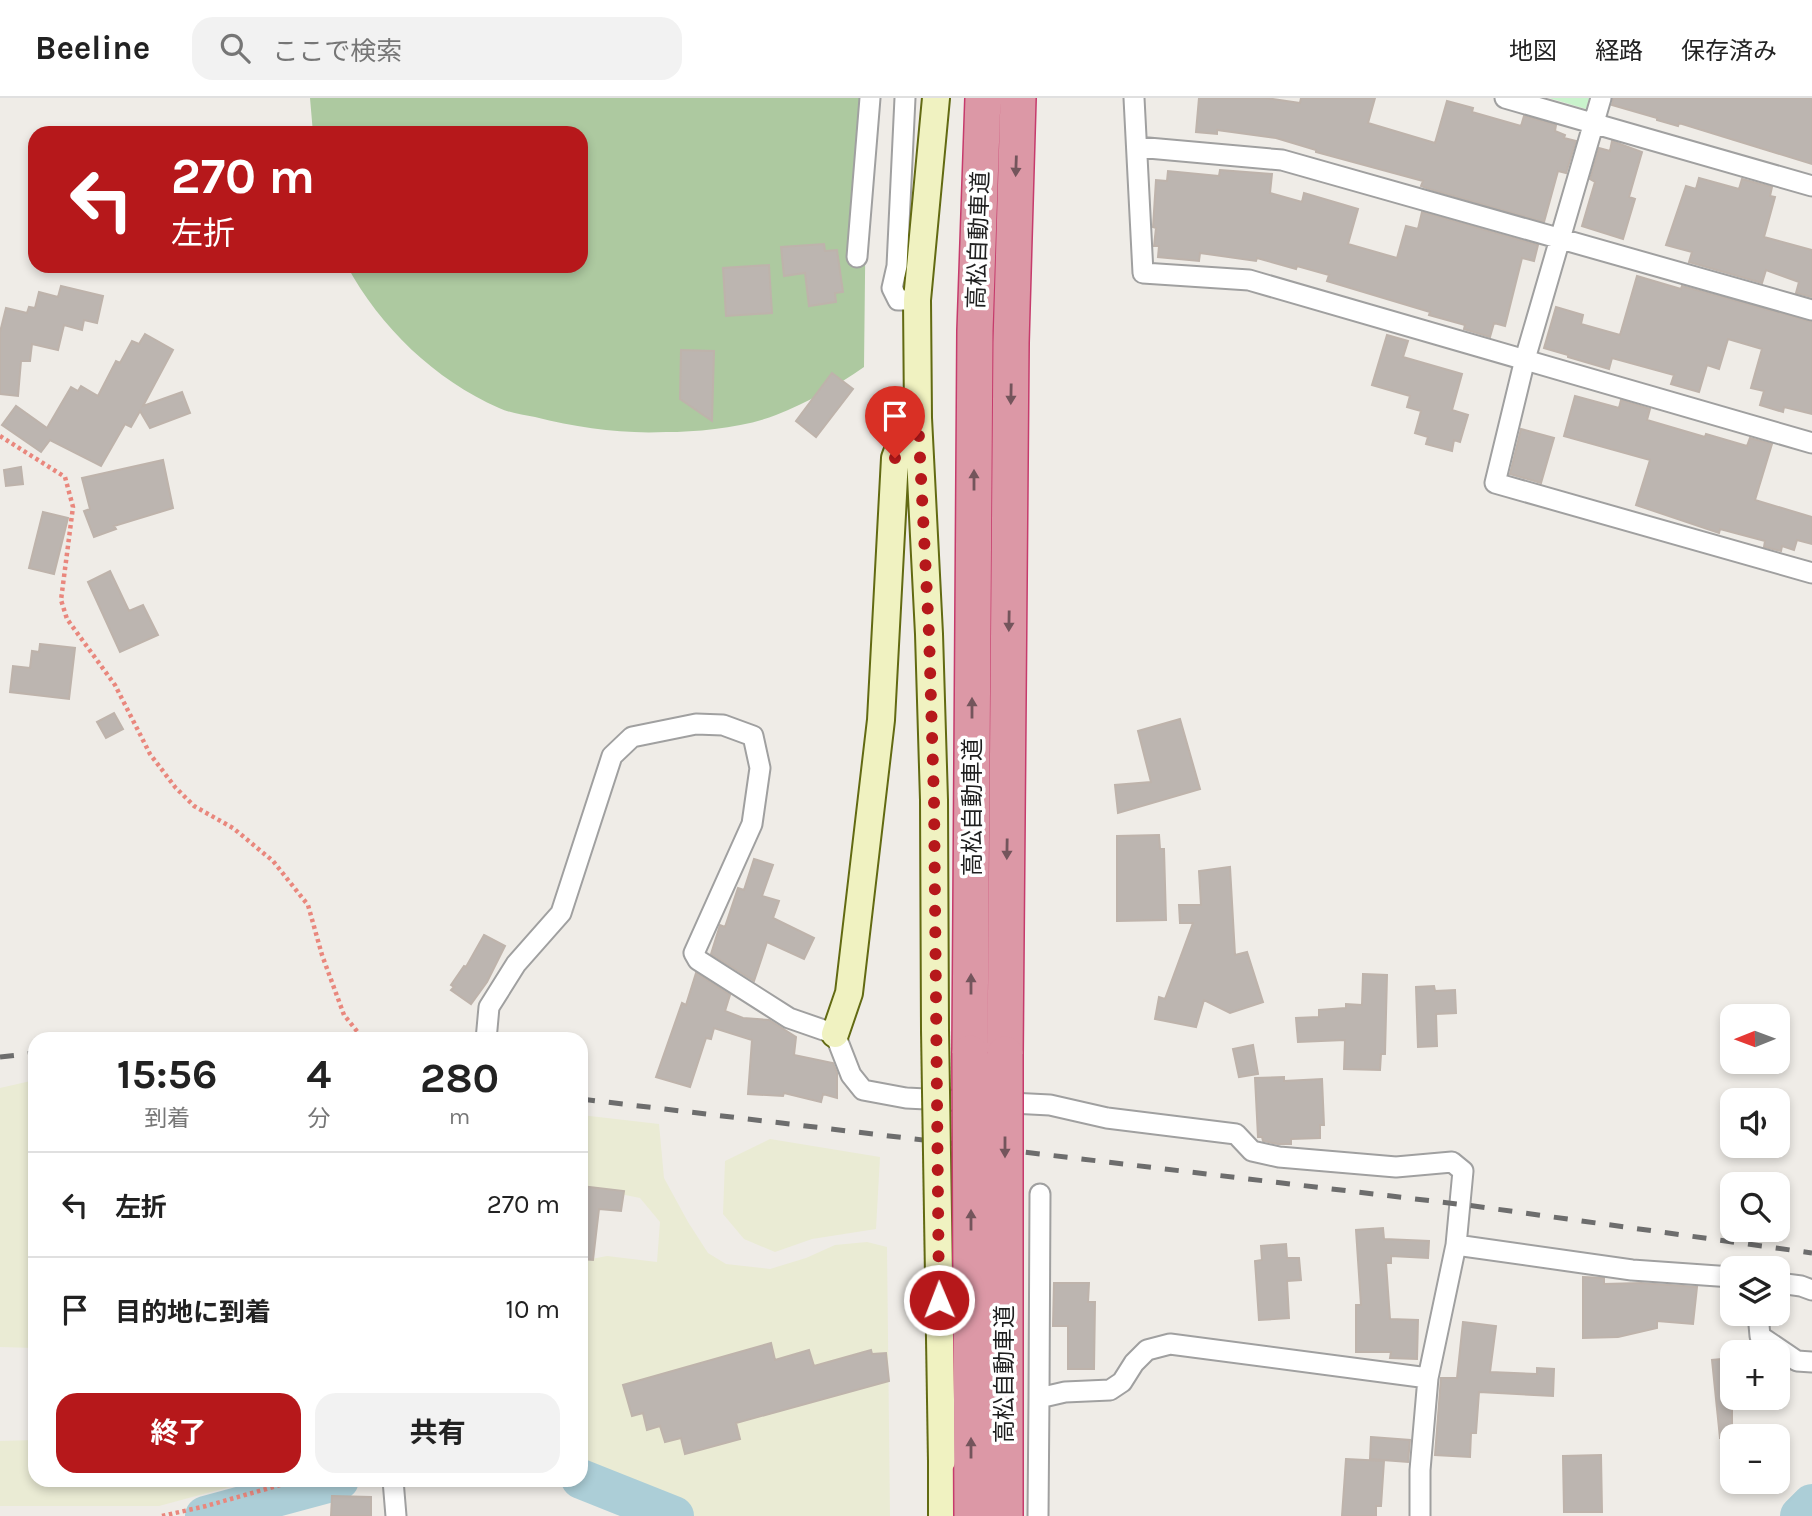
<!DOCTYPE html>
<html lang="ja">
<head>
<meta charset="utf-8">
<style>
	body { margin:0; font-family:Karla,"Noto Sans JP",sans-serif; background:#f2f2f2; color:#222; height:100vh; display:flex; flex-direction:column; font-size:26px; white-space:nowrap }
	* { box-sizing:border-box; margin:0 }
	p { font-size:23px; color:#767676 }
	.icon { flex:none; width:38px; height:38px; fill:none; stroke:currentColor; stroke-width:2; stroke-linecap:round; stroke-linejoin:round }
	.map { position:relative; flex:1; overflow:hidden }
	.side { position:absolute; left:28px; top:934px; width:560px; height:455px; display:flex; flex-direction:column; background:#fff; border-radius:21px; box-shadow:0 4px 10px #0003 }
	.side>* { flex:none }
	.guide { position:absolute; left:28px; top:28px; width:560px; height:147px; border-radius:21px; box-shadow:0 4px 10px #0003; background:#b6181b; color:#fff; overflow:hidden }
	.needle { width:46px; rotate:269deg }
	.tools { position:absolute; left:1720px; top:906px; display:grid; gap:14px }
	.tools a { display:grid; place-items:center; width:70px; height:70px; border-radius:14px; background:#fff; box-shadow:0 4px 10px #0003; font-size:35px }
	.pin { position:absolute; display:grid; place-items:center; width:60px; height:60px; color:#fff; margin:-72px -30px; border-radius:50% 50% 50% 0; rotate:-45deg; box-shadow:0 0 7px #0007 }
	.pin .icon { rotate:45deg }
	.me { position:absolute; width:77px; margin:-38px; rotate:359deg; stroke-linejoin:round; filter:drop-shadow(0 0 5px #0008) }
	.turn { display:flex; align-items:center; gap:24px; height:147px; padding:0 28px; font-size:32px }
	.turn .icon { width:91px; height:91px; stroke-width:2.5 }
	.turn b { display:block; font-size:49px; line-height:60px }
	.eta { display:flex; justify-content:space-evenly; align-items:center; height:119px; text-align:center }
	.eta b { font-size:42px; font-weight:700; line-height:49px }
	.primary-button { display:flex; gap:14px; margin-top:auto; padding:14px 28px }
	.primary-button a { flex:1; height:80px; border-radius:21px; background:#b6181b; color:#fff; font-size:28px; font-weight:700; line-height:80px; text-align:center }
	.primary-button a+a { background:#f2f2f2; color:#222 }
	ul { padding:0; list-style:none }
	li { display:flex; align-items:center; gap:21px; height:105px; padding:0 28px; border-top:2px solid #e0e0e0 }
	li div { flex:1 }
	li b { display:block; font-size:26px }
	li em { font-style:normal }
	header { display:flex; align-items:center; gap:42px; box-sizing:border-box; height:98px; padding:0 35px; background:#fff; border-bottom:2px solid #e0e0e0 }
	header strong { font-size:33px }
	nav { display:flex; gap:38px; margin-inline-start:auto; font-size:24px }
	.search { width:490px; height:63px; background:#f2f2f2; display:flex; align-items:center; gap:18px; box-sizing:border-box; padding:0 24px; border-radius:21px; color:#767676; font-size:26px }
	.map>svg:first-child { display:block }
</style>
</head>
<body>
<header>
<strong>Beeline</strong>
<div class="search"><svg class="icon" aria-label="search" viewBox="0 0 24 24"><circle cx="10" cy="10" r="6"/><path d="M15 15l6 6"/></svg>ここで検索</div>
<nav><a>地図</a><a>経路</a><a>保存済み</a></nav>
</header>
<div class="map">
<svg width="1812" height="1418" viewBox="0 0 1812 1418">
	<rect width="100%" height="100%" fill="#efece7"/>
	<!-- farmland -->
	<path fill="#eaebd4" d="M 35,982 L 35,1250 L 0,1249 L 0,990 Z
		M 581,1017 L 659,1026 L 664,1080 L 688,1124 L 708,1155 L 726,1166 L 770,1171 L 806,1160 L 835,1147 L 867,1144 L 887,1149 L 890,1418 L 691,1418 L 581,1373 L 581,1163 L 607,1158 L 657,1164 L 660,1124 L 640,1100 L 581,1088 Z
		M 770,1041 L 880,1059 L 876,1131 L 812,1141 L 775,1154 L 744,1141 L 723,1116 L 725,1063 Z
		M 35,1342 L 35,1382 L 252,1383 L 159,1408 L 0,1408 L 0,1343 Z"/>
	<!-- forest -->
	<path fill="#adc9a0" d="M 310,0 L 867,0 L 864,269 C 837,288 807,305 776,317 C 746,329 699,334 666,334 C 621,336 579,330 535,319 C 523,317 510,315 499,310 C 435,282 380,229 347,168 L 581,168 L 581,35 L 313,35 Z"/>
	<!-- park -->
	<path fill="#c9f3cc" d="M 1549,0 L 1589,0 L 1586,11 Z"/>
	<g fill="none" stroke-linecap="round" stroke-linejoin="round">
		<!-- river -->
		<path stroke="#acced7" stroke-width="40" d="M 581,1381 L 674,1418
			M 205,1418 L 339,1382
			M 1800,1418 L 1812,1406"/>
	</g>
	<!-- building -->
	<path fill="#bcb5b0" stroke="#beb3ab" stroke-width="2" d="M 1199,0 L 1266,0 L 1300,5 L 1301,0 L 1375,0 L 1368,25 L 1435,45 L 1447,3 L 1473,10 L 1472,14 L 1521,28 L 1524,18 L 1556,27 L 1555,33 L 1565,37 L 1564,40 L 1576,43 L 1566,75 L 1558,73 L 1544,124 L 1429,91 L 1421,88 L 1423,83 L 1316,54 L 1316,52 L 1276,40 L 1217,32 L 1217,36 L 1196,34 Z
		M 1613,0 L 1812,0 L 1812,66 L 1679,25 L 1678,28 L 1657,22 L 1657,20 L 1612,7 Z
		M 1612,43 L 1642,54 L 1629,99 L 1635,101 L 1623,141 L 1582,128 L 1595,84 L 1590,81 L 1599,50 L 1610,53 Z
		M 1220,72 L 1272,76 L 1270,95 L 1302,104 L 1304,95 L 1358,111 L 1348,146 L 1397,160 L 1406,128 L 1418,131 L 1422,114 L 1538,147 L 1534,163 L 1522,160 L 1505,228 L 1494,225 L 1490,239 L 1464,231 L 1465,227 L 1429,217 L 1430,214 L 1327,183 L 1329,177 L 1297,168 L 1296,171 L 1257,160 L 1256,163 L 1200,155 L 1199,163 L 1158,159 L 1159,148 L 1154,148 L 1156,130 L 1153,129 L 1156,82 L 1167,83 L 1168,73 L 1219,78 Z
		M 1699,80 L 1739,91 L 1742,81 L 1772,89 L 1770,98 L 1775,99 L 1764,139 L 1812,152 L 1812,199 L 1796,195 L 1799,184 L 1766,172 L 1762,185 L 1689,164 L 1692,154 L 1666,147 L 1686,88 L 1696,91 Z
		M 824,146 L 825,153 L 837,152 L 843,194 L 835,195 L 836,204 L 809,208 L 805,175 L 784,178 L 781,149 Z
		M 769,167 L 772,215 L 726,218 L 723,170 Z
		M 1637,178 L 1681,191 L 1682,188 L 1812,224 L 1812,316 L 1784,309 L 1783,314 L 1760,307 L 1764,293 L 1751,290 L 1762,251 L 1728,241 L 1719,271 L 1707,267 L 1699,294 L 1671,286 L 1674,277 L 1612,260 L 1609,271 L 1568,259 L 1568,257 L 1544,250 L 1556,209 L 1583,217 L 1581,226 L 1620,237 Z
		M 61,188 L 103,198 L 97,225 L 84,222 L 82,232 L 64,227 L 58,252 L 32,246 L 30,263 L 21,263 L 18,298 L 0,296 L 0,234 L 6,210 L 27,215 L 29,209 L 35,210 L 39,194 L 58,199 Z
		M 145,236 L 173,252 L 143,308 L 182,294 L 190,315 L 150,330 L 140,313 L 131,329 L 125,326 L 101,368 L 50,342 L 41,354 L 2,327 L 16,308 L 47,330 L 71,289 L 78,293 L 81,288 L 98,298 L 116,263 L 120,265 L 132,243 L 139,246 Z
		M 1387,237 L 1408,243 L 1403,259 L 1462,276 L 1452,312 L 1468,317 L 1460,344 L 1454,342 L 1452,353 L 1426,346 L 1428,339 L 1415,335 L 1421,313 L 1407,309 L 1410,298 L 1372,287 Z
		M 681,252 L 714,253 L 712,323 L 680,301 Z
		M 832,275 L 853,291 L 816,339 L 796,323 Z
		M 1575,298 L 1619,310 L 1621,302 L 1650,311 L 1647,322 L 1705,339 L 1706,336 L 1747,348 L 1750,340 L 1772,346 L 1755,402 L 1812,419 L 1812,446 L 1797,442 L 1794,452 L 1782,448 L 1781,453 L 1764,449 L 1765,443 L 1720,431 L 1719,435 L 1636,407 L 1650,362 L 1564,338 Z
		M 1521,331 L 1554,340 L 1541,385 L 1510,376 Z
		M 163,362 L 173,410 L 114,428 L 116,431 L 94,439 L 84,413 L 90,411 L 82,380 Z
		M 21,369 L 23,386 L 6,388 L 4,372 Z
		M 43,414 L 68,420 L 54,476 L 29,470 Z
		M 110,473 L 129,513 L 143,507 L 158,537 L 120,554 L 88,484 Z
		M 40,546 L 75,550 L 69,601 L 10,594 L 13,568 L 30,570 L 32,553 L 39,554 Z
		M 114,615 L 123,631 L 106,640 L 97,624 Z
		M 1180,621 L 1200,691 L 1118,715 L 1115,687 L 1151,684 L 1138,633 Z
		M 1159,737 L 1160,751 L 1164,751 L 1166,822 L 1117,823 L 1117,738 Z
		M 754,761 L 773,767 L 762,798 L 779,803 L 773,820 L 814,840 L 804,861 L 767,844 L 754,883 L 711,856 L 720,827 L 725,829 L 738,790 L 744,792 Z
		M 1230,769 L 1235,857 L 1247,854 L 1263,904 L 1230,915 L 1204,902 L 1196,929 L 1155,921 L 1159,899 L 1165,901 L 1193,825 L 1180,825 L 1179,807 L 1201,807 L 1199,773 Z
		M 484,837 L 505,848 L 487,884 L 471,906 L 451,892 L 454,889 L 451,887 L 464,868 L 466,869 Z
		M 696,875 L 730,897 L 725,913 L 743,920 L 769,922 L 796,939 L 794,957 L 833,965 L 837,975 L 837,1000 L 823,996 L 821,1004 L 784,995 L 783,998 L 748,996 L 752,942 L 714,930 L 711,941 L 706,940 L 690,989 L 656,979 L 682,905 L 686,907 Z
		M 1363,876 L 1387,877 L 1385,956 L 1381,956 L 1380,972 L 1344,971 L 1345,942 L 1298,944 L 1296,920 L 1319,919 L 1319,912 L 1346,910 L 1346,906 L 1362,907 Z
		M 1434,888 L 1435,893 L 1455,892 L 1456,915 L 1436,916 L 1437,948 L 1418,949 L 1416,889 Z
		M 1253,947 L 1258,976 L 1239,979 L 1233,951 Z
		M 1284,979 L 1284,983 L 1322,981 L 1324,1027 L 1320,1027 L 1320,1040 L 1291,1041 L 1291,1046 L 1278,1046 L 1263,1043 L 1262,1039 L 1258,1039 L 1255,980 Z
		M 581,1088 L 624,1093 L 621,1113 L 599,1111 L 593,1162 L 581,1161 Z
		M 1383,1130 L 1384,1141 L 1429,1143 L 1428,1160 L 1391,1158 L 1391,1165 L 1386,1165 L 1390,1221 L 1418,1222 L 1417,1261 L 1390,1260 L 1391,1254 L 1356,1254 L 1356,1207 L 1361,1207 L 1356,1132 Z
		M 1286,1146 L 1287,1160 L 1299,1160 L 1301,1182 L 1287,1183 L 1289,1220 L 1259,1222 L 1255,1163 L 1262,1162 L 1261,1148 Z
		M 1583,1179 L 1604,1180 L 1604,1186 L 1641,1185 L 1697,1189 L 1693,1226 L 1657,1223 L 1657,1230 L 1618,1239 L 1583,1240 Z
		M 1054,1185 L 1089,1185 L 1088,1204 L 1095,1204 L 1094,1271 L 1068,1271 L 1068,1228 L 1053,1228 Z
		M 1463,1224 L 1496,1228 L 1490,1274 L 1537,1276 L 1537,1270 L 1554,1271 L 1553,1298 L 1479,1294 L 1476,1335 L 1471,1335 L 1470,1359 L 1435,1357 L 1441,1280 L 1457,1280 Z
		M 771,1245 L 775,1262 L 809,1252 L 814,1268 L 871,1252 L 872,1256 L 886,1255 L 889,1283 L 736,1325 L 740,1341 L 685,1356 L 681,1340 L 665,1344 L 660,1328 L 647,1332 L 643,1315 L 632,1318 L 623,1287 Z
		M 1732,1260 L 1732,1340 L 1720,1340 L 1712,1262 Z
		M 1371,1339 L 1410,1342 L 1408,1364 L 1370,1361 Z
		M 1601,1357 L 1602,1414 L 1564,1414 L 1563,1358 Z
		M 1346,1361 L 1384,1363 L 1381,1408 L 1376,1408 L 1376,1418 L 1342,1418 Z
		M 332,1398 L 371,1399 L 371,1418 L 331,1418 Z"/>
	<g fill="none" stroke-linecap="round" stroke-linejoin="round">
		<!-- street casing -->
		<g stroke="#a0a0a0" stroke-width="23">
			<path id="street" d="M 905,0 L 897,168 L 892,190 L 898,202 L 917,202
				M 1134,0 L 1143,175 L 1249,182 L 1812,345
				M 1505,0 L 1812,88
				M 1601,0 L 1525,261 L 1495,385 L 1812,475
				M 1137,49 L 1282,62 L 1812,212
				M 857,159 L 870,0
				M 486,942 L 489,909 L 516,866 L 561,815 L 612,658 L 632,639 L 696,626 L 723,627 L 753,638 L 760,670 L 752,726 L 694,855 L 698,862 L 789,920 L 835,936 L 851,977 L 863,992 L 906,1000 L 1050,1007 L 1107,1020 L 1236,1036 L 1252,1053 L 1279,1059 L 1396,1069 L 1452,1064 L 1463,1073 L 1456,1147 L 1428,1280 L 1420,1372 L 1420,1418
				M 1456,1147 L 1632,1172 L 1732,1179
				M 1778,1185 L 1801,1188 L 1812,1192
				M 1758,1216 L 1760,1238 L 1797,1263 L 1812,1264
				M 1039,1300 L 1040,1096
				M 393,1382 L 396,1418
				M 1038,1418 L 1039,1300 L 1065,1294 L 1110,1292 L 1122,1284 L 1134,1265 L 1147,1252 L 1170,1246 L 1428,1280"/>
		</g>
		<!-- secondary casing -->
		<g stroke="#626a12" stroke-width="30">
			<path id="secondary" d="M 935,932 L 934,702 L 929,536 L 918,320 L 917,202 L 936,0
				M 835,936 L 849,895 L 881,622 L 895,360 L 904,336 L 918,320
				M 942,1363 L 942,1418"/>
		</g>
		<!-- highway casing -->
		<g stroke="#c63b6c" stroke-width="38">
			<path id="highway" d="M 970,955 L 975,233 L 983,0
				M 1005,956 L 1011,245 L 1018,0"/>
		</g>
		<!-- path -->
		<path stroke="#e9877d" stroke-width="4.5" stroke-dasharray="3.5 3.5" stroke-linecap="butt" d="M 0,338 L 65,379 L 73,409 L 61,502 L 67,521 L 115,587 L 150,656 L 175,689 L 194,708 L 233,730 L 273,763 L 308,807 L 322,857 L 344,917 L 364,942
			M 162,1418 L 206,1408 L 298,1382"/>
		<!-- street -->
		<use href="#street" stroke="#fff" stroke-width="19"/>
		<!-- secondary -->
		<use href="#secondary" stroke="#f0f2c1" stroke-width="26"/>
		<!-- highway -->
		<use href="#highway" stroke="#dc98a6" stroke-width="35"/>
		<!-- rail -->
		<path stroke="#6d6d6d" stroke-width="5" stroke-dasharray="14 14" stroke-linecap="butt" d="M 0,959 L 35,955
			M 581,1001 L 1474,1108 L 1812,1155"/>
		<!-- secondary-bridge casing -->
		<g stroke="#626a12" stroke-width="30" stroke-linecap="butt">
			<path id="secondary-bridge" d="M 935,932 L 942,1363"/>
		</g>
		<!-- highway-bridge casing -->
		<g stroke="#c63b6c" stroke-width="38" stroke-linecap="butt">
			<path id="highway-bridge" d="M 970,955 L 972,1418
				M 1005,1418 L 1005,956"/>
		</g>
		<!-- secondary-bridge -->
		<use href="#secondary-bridge" stroke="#f0f2c1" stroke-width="26"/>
		<!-- highway-bridge -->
		<use href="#highway-bridge" stroke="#dc98a6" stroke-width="35"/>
	</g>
	<!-- one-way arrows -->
	<defs><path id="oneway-solid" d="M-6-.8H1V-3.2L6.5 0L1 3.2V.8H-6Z" transform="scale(1.75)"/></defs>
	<g fill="#74555c">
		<use href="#oneway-solid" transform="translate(1016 68) rotate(92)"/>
		<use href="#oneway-solid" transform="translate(1011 296) rotate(91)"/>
		<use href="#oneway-solid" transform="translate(974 382) rotate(-90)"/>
		<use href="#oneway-solid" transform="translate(1009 523) rotate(91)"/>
		<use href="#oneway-solid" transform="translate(972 610) rotate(-90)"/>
		<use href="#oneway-solid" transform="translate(1007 751) rotate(91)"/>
		<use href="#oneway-solid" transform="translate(971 886) rotate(-90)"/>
		<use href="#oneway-solid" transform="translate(1005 1049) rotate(90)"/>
		<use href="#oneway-solid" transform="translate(971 1122) rotate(-90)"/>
		<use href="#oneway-solid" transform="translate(971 1350) rotate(-90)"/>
	</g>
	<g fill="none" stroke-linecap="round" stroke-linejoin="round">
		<!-- route -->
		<path stroke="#b6181b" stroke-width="12" stroke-dasharray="0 21.6" d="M 895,360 L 904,336 L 918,320 L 929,536 L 934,702 L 939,1202"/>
	</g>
	<g text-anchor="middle" stroke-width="7" stroke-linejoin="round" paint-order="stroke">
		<!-- street labels -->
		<g font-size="23" fill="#1f1f1f" stroke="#fff">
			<text transform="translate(978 142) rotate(-88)" y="8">高松自動車道</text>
			<text transform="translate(972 709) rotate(-90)" y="8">高松自動車道</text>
			<text transform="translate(1004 1276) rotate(-90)" y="8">高松自動車道</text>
		</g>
	</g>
</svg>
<div class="tools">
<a><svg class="needle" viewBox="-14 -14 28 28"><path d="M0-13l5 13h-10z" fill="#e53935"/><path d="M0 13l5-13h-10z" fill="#767676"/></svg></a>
<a><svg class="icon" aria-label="sound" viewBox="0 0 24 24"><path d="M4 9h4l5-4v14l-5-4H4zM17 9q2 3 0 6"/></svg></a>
<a><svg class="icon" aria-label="search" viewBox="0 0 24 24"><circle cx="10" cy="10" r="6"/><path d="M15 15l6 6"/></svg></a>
<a><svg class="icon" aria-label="layers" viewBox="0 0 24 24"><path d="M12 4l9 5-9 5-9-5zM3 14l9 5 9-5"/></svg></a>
<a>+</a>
<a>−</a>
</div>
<div class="pin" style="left:895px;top:360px;background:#d93025"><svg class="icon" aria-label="arrive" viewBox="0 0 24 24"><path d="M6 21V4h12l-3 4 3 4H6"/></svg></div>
<svg class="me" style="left:939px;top:1202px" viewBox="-20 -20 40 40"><circle r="17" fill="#b6181b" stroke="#fff" stroke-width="3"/><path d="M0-11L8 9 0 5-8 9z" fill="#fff"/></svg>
<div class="guide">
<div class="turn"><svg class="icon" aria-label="left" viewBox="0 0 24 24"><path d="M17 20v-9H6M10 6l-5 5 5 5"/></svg><div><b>270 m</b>左折</div></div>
</div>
<section class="side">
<div class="eta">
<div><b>15:56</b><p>到着</p></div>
<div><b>4</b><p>分</p></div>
<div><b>280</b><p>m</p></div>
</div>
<ul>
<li><svg class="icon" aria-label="left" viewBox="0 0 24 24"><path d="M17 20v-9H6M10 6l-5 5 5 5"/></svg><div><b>左折</b></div><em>270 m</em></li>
<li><svg class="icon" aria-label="arrive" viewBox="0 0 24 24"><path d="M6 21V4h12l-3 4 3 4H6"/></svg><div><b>目的地に到着</b></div><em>10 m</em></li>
</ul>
<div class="primary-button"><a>終了</a><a>共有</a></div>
</section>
</div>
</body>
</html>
